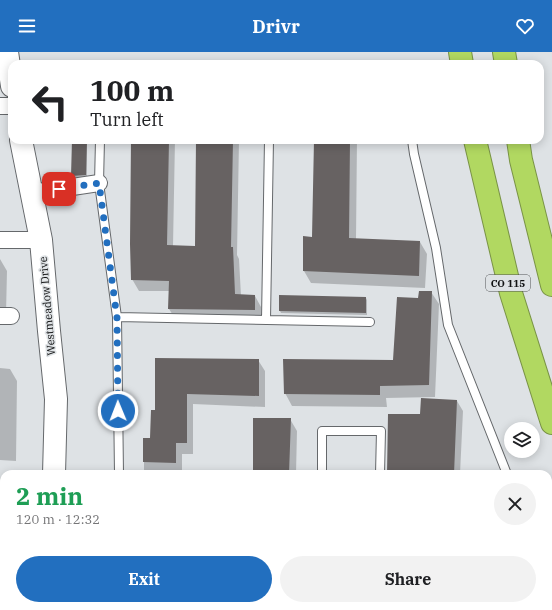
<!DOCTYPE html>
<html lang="en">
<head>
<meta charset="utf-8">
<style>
	body { margin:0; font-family:"IBM Plex Serif",serif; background:#f2f2f2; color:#202124; height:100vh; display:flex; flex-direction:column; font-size:15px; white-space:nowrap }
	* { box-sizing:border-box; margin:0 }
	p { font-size:13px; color:#757577 }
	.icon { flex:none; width:22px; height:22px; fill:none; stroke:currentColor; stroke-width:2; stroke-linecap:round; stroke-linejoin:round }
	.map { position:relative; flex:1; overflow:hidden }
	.sheet { position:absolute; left:0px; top:418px; width:552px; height:140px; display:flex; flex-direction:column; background:#fff; border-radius:12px 12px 0 0; box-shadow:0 2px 10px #0003 }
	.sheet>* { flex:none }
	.top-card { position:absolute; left:8px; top:8px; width:536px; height:84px; border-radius:12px; box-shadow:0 2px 10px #0003; background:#fff; color:#202124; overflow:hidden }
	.fabs { position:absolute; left:504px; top:370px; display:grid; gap:8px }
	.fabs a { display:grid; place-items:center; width:36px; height:36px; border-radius:50%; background:#fff; box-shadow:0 2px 10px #0003; font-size:20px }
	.pin { position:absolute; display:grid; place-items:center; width:34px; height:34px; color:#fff; margin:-17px; border-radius:8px; box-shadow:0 2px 6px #0006 }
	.me { position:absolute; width:44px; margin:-22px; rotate:359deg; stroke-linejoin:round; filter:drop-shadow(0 0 3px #0008) }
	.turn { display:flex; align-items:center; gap:14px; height:84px; padding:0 16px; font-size:18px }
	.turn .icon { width:52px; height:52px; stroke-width:2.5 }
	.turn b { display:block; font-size:28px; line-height:34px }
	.round { display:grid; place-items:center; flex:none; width:42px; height:42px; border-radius:21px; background:#f2f2f2 }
	.summary { display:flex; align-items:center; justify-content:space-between; height:68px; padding:0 16px }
	h1 { font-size:24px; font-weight:800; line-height:30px; color:#1e9e55 }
	.action { display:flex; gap:8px; margin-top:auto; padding:8px 16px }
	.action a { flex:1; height:46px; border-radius:24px; background:#226fbf; color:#fff; font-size:16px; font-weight:800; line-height:46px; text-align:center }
	.action a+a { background:#f2f2f2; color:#202124 }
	header { display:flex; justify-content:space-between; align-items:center; height:52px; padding:0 16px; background:#226fbf; color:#fff; font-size:18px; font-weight:800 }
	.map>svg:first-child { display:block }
</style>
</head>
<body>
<header><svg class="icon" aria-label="menu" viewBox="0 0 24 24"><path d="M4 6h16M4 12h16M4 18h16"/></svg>Drivr<svg class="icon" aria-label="heart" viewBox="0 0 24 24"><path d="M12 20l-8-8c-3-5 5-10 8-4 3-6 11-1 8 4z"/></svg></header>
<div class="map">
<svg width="552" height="558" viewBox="0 0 552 558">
	<rect width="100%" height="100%" fill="#dee2e5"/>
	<!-- shadow -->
	<path fill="#0003" d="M 73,88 L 87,88 L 87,125 L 73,125 L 72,124 Z
		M 132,88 L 175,88 L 173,194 L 196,195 L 197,88 L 239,88 L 237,203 L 239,207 L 241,244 L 255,244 L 261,255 L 261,269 L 176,268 L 169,257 L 170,239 L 139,239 L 132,227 Z
		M 315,88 L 357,88 L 356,187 L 420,190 L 427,202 L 425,236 L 311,231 L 304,219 L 304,185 L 313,186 Z
		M 0,207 L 7,219 L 6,262 L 0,262 Z
		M 431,240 L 439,252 L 435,345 L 386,346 L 387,355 L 292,354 L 285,341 L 394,309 L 419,247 Z
		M 280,244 L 366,246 L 367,248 L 367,263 L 281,261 L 280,259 Z
		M 156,307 L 258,308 L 265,319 L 265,355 L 193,352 L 193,402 L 182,402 L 182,422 L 144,422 L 144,387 L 151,387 L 156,359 Z
		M 0,316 L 10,317 L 17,329 L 16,409 L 0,408 Z
		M 457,349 L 463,359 L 460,422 L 388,422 L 421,363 Z
		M 290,367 L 297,379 L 296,422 L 254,422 Z
		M 0,488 L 2,488 L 4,491 L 4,536 L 1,536 L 1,558 L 0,558 Z
		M 93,554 L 125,554 L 126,558 L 93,558 Z
		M 168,554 L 506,554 L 508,558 L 168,558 Z"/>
	<!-- building -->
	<path fill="#676262" d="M 72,88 L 87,88 L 86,123 L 71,124 Z
		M 131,88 L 169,88 L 167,193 L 195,194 L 196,88 L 233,88 L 231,195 L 233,195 L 235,242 L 255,243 L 255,258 L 168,257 L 169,229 L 131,228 L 130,192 Z
		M 314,88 L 350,88 L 349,186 L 420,189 L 419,224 L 303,219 L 303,184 L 312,185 Z
		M 419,239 L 432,239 L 429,333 L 380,334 L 380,343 L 284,342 L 283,307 L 393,308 L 397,245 L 418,246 Z
		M 279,243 L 366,245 L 366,261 L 279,259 Z
		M 155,306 L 259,307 L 259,344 L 187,342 L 187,391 L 176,391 L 176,411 L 143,410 L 143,386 L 150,386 L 151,358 L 155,358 Z
		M 421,346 L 457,348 L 454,422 L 387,422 L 388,362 L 420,362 Z
		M 253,366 L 291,366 L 289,422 L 253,422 Z"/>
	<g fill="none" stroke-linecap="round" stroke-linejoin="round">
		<!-- lane casing -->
		<g stroke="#65686b" stroke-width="10">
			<path id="lane" d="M 100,88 L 99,131 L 117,265 L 119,422
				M 412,88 L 414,102 L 436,196 L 448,273 L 507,422
				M 117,265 L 370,270
				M 266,268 L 269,88
				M 322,422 L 322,379 L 381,379 L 380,422"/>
		</g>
		<!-- street casing -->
		<g stroke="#65686b" stroke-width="18">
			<path id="street" d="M 0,54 L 12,54
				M 32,141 L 99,131
				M 0,188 L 41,188
				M 0,264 L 11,264
				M 0,440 L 4,440
				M 154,558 L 154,554"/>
		</g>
		<!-- secondary casing -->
		<g stroke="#65686b" stroke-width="24">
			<path id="secondary" d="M 7,0 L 12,34
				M 21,88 L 41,188 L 49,279 L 56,347 L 54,422
				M 50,558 L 50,554"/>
		</g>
		<!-- highway casing -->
		<g stroke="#799346" stroke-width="24">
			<path id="highway" d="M 460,0 L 462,12
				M 504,0 L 506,12
				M 475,88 L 511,241 L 552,371
				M 518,88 L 521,108 L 552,233"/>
		</g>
		<!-- lane -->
		<use href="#lane" stroke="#fff" stroke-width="8"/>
		<!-- street -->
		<use href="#street" stroke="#fff" stroke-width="16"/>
		<!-- secondary -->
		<use href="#secondary" stroke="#fff" stroke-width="22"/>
		<!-- highway -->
		<use href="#highway" stroke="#b1d861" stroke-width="22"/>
	</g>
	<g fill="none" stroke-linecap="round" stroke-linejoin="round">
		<!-- route -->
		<path stroke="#226fbf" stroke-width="7" stroke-dasharray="0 12.6" d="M 59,137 L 99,131 L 117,266 L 118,359"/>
	</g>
	<g text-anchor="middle" stroke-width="3" stroke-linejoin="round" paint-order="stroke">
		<!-- shield labels -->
		<rect fill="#dee2e5" stroke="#4e5052" stroke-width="1" x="486" y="223" width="44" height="16" rx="3"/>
		<g font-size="10" font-weight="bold" fill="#111213">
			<text x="508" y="235">CO 115</text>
		</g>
		<!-- street labels -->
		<g font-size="11" fill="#111213" stroke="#dee2e5">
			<text transform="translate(47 254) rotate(-95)" y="4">Westmeadow Drive</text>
		</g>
	</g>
</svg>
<div class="fabs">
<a><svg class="icon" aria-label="layers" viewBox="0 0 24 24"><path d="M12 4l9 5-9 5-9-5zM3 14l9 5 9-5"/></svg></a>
</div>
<div class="pin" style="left:59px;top:137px;background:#d93025"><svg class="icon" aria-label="arrive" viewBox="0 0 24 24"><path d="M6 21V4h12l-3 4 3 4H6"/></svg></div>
<svg class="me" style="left:118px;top:359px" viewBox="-20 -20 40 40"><circle r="17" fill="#226fbf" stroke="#fff" stroke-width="3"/><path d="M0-11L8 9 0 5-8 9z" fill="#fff"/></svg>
<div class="top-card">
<div class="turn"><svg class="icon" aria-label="left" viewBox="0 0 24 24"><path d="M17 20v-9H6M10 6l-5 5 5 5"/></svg><div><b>100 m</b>Turn left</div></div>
</div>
<section class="sheet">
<div class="summary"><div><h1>2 min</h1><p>120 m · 12:32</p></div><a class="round"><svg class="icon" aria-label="close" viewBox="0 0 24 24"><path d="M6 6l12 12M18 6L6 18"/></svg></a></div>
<div class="action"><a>Exit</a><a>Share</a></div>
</section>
</div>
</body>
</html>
